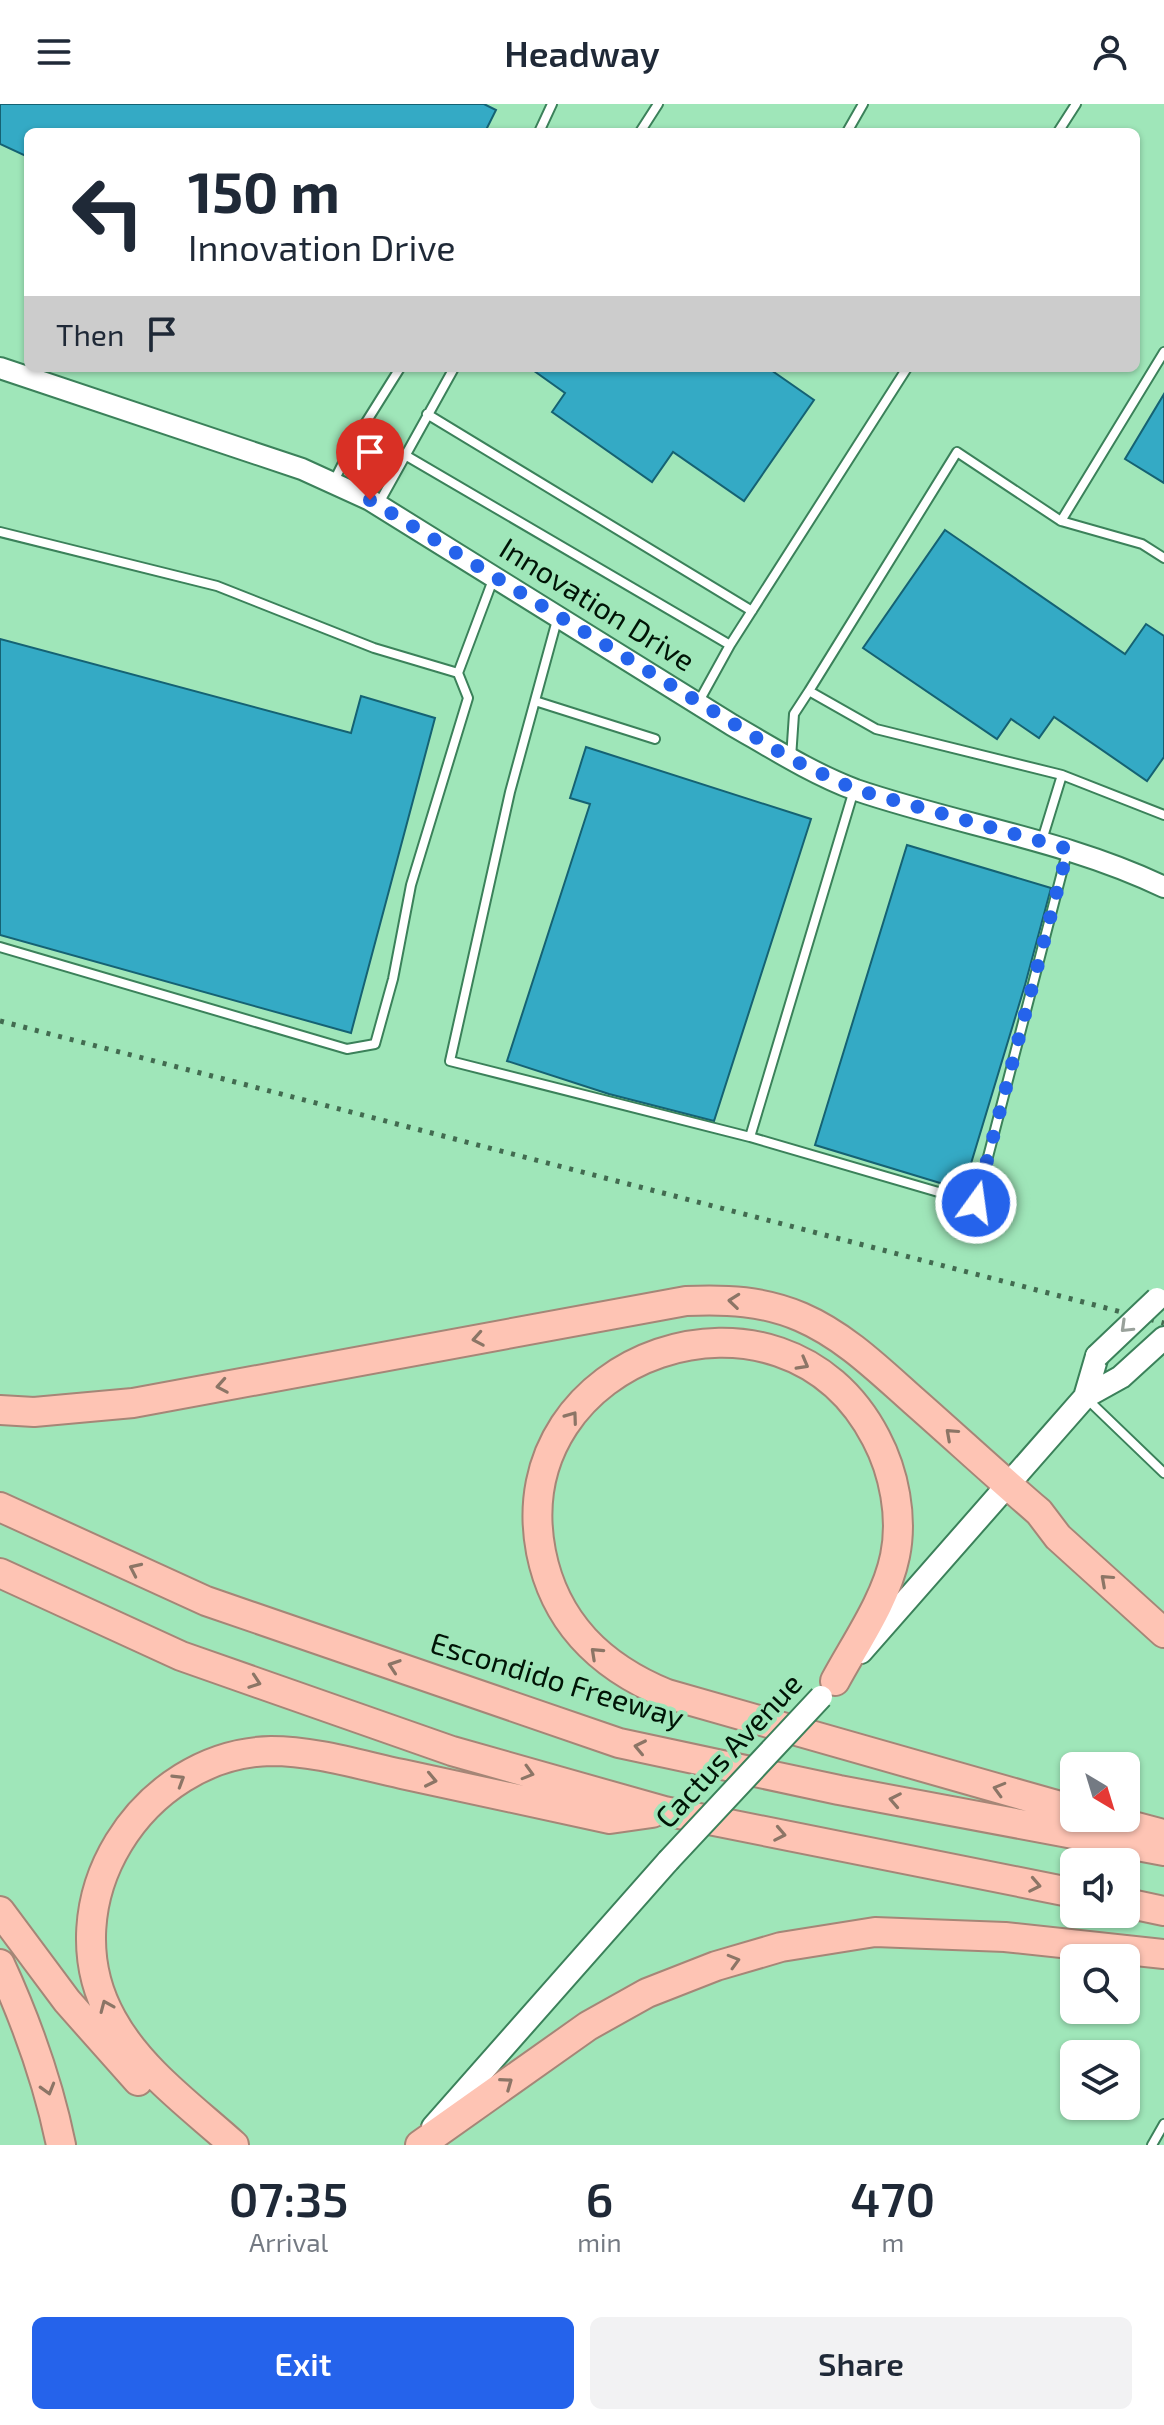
<!DOCTYPE html>
<html lang="en">
<head>
<meta charset="utf-8">
<style>
	body { margin:0; font-family:"Exo 2",sans-serif; background:#f2f2f3; color:#1f2937; height:100vh; display:flex; flex-direction:column; font-size:30px; white-space:nowrap }
	* { box-sizing:border-box; margin:0 }
	p { font-size:26px; color:#747a83 }
	.icon { flex:none; width:44px; height:44px; fill:none; stroke:currentColor; stroke-width:2; stroke-linecap:round; stroke-linejoin:round }
	.map { position:relative; height:2041px; overflow:hidden }
	.details { display:flex; flex-direction:column; background:#fff; flex:1 }
	.details>* { flex:none }
	.hud { position:absolute; left:24px; top:24px; width:1116px; height:244px; border-radius:12px; box-shadow:0 2px 6px #0004; background:#fff; color:#1f2937; overflow:hidden }
	.needle { width:52px; rotate:142deg }
	.controls { position:absolute; left:1060px; top:1648px; display:grid; gap:16px }
	.controls a { display:grid; place-items:center; width:80px; height:80px; border-radius:12px; background:#fff; box-shadow:0 2px 6px #0004; font-size:40px }
	.pin { position:absolute; display:grid; place-items:center; width:68px; height:68px; color:#fff; margin:-82px -34px; border-radius:50% 50% 50% 0; rotate:-45deg; box-shadow:0 0 8px #0007 }
	.pin .icon { rotate:45deg }
	.me { position:absolute; width:88px; margin:-44px; rotate:14deg; stroke-linejoin:round; filter:drop-shadow(0 0 6px #0008) }
	.turn { display:flex; align-items:center; gap:28px; height:168px; padding:0 32px; font-size:36px }
	.turn .icon { width:104px; height:104px; stroke-width:2.5 }
	.turn b { display:block; font-size:56px; line-height:68px }
	.then { display:flex; align-items:center; height:76px; padding:0 32px; background:#0003; gap:16px; font-size:30px }
	.eta { display:flex; justify-content:space-evenly; align-items:center; height:136px; text-align:center }
	.eta b { font-size:48px; font-weight:600; line-height:56px }
	.button { display:flex; gap:16px; margin-top:auto; padding:16px 32px }
	.button a { flex:1; height:92px; border-radius:12px; background:#2563eb; color:#fff; font-size:32px; font-weight:600; line-height:92px; text-align:center }
	.button a+a { background:#f2f2f3; color:#1f2937 }
	header { display:flex; justify-content:space-between; align-items:center; height:104px; padding:0 32px; background:#fff; font-size:36px; font-weight:600 }
	.map>svg:first-child { display:block }
</style>
</head>
<body>
<header><svg class="icon" aria-label="menu" viewBox="0 0 24 24"><path d="M4 6h16M4 12h16M4 18h16"/></svg>Headway<svg class="icon" aria-label="person" viewBox="0 0 24 24"><circle cx="12" cy="8" r="4"/><path d="M4 21q1-7 8-7t8 7"/></svg></header>
<div class="map">
<svg width="1164" height="2041" viewBox="0 0 1164 2041">
	<rect width="100%" height="100%" fill="#9fe6b9"/>
	<!-- building -->
	<path fill="#34aac5" stroke="#156273" stroke-width="2" d="M 0,0 L 484,0 L 496,6 L 485,28 L 28,28 L 28,53 L 0,40 Z
		M 530,264 L 768,264 L 814,296 L 744,397 L 673,348 L 652,378 L 552,308 L 565,289 Z
		M 1164,290 L 1164,379 L 1125,355 Z
		M 945,426 L 1125,550 L 1146,520 L 1164,532 L 1164,653 L 1147,677 L 1054,613 L 1039,634 L 1011,615 L 997,635 L 863,544 Z
		M 0,535 L 351,629 L 361,592 L 435,614 L 351,929 L 0,831 Z
		M 586,643 L 811,715 L 714,1017 L 609,990 L 507,957 L 590,700 L 570,694 Z
		M 907,741 L 1051,784 L 1025,881 L 963,1086 L 815,1041 Z"/>
	<g fill="none" stroke-linecap="round" stroke-linejoin="round">
		<!-- service casing -->
		<g stroke="#3b815a" stroke-width="12">
			<path id="service" d="M 539,28 L 552,0
				M 640,28 L 658,0
				M 847,28 L 863,0
				M 1058,28 L 1076,0
				M 427,310 L 752,507
				M 405,351 L 730,541
				M 333,379 L 353,339 L 400,264
				M 379,399 L 454,264
				M 1061,417 L 1142,440 L 1164,454
				M 0,428 L 217,482 L 374,544 L 458,569
				M 557,516 L 510,688 L 450,957 L 750,1033 L 854,686
				M 809,587 L 957,348 L 1061,417 L 1164,248
				M 535,597 L 655,635
				M 698,599 L 730,541 L 907,264
				M 791,654 L 794,610 L 809,587 L 876,625 L 1062,671 L 1042,736
				M 1062,671 L 1164,711
				M 0,843 L 347,945 L 375,940 L 393,875 L 411,781 L 468,594 L 458,569 L 494,473
				M 750,1033 L 976,1099 L 1068,745
				M 1086,1294 L 1164,1369
				M 1152,2041 L 1164,2020"/>
		</g>
		<!-- tertiary casing -->
		<g stroke="#3b815a" stroke-width="24">
			<path id="tertiary" d="M 0,264 L 302,365 L 370,396 L 732,621 C 772,644 813,670 856,686 C 959,721 1066,736 1164,783"/>
		</g>
		<!-- secondary casing -->
		<g stroke="#3b815a" stroke-width="26">
			<path id="secondary" d="M 1085,1293 L 1097,1252
				M 861,1548 L 1085,1293 L 1121,1273 L 1164,1234
				M 433,2023 L 668,1757"/>
		</g>
		<!-- motorway casing -->
		<g stroke="#a58677" stroke-width="32">
			<path id="motorway" d="M 0,1306 L 34,1308 L 133,1299 L 686,1197 C 726,1195 764,1197 801,1213 C 845,1232 879,1266 914,1297 C 956,1334 997,1372 1039,1408 L 1058,1433 L 1164,1529
				M 0,1403 L 206,1497 L 619,1639 L 839,1686 L 1164,1747
				M 0,1469 L 181,1552 L 452,1647 L 664,1707 L 1074,1789
				M 835,1577 C 856,1538 886,1496 895,1452 C 903,1413 894,1368 876,1334 C 783,1154 503,1250 541,1448 C 555,1519 601,1563 667,1590 L 1074,1706
				M 1103,1714 L 1163,1730
				M 1126,1799 L 1164,1807
				M 0,1807 L 67,1897 L 138,1977
				M 0,1860 C 27,1919 48,1977 61,2041
				M 234,2041 C 192,2003 140,1966 112,1915 C 47,1799 142,1650 271,1647 C 315,1647 360,1661 402,1670 C 472,1685 541,1700 610,1715 L 652,1709
				M 420,2041 L 588,1922 L 647,1889 L 716,1862 L 781,1843 L 875,1828 L 1005,1833 L 1164,1850"/>
		</g>
		<!-- service -->
		<use href="#service" stroke="#fff" stroke-width="8"/>
		<!-- tertiary -->
		<use href="#tertiary" stroke="#fff" stroke-width="20"/>
		<!-- secondary -->
		<use href="#secondary" stroke="#fff" stroke-width="22"/>
		<!-- motorway -->
		<use href="#motorway" stroke="#fec4b4" stroke-width="28"/>
		<!-- rail -->
		<path stroke="#426b50" stroke-width="5" stroke-dasharray="4 8" stroke-linecap="butt" d="M 0,917 L 1164,1219"/>
		<!-- secondary-bridge casing -->
		<g stroke="#3b815a" stroke-width="26" stroke-linecap="butt">
			<path id="secondary-bridge" d="M 1097,1252 L 1157,1195
				M 668,1757 L 821,1593"/>
		</g>
		<!-- secondary-bridge -->
		<use href="#secondary-bridge" stroke="#fff" stroke-width="22"/>
	</g>
	<!-- one-way arrows -->
	<defs><path id="oneway-chevron" d="M-2-3.5L2.5 0L-2 3.5" fill="none" stroke-width="1.6" stroke-linecap="round" stroke-linejoin="round" transform="scale(2)"/></defs>
	<g stroke="#8c7566">
		<use href="#oneway-chevron" transform="translate(734 1197) rotate(-174)"/>
		<use href="#oneway-chevron" transform="translate(478 1235) rotate(170)"/>
		<use href="#oneway-chevron" transform="translate(803 1260) rotate(29)"/>
		<use href="#oneway-chevron" transform="translate(222 1282) rotate(170)"/>
		<use href="#oneway-chevron" transform="translate(572 1313) rotate(-54)"/>
		<use href="#oneway-chevron" transform="translate(951 1330) rotate(-138)"/>
		<use href="#oneway-chevron" transform="translate(135 1465) rotate(-155)"/>
		<use href="#oneway-chevron" transform="translate(1106 1476) rotate(-138)"/>
		<use href="#oneway-chevron" transform="translate(596 1549) rotate(-137)"/>
		<use href="#oneway-chevron" transform="translate(394 1562) rotate(-161)"/>
		<use href="#oneway-chevron" transform="translate(255 1578) rotate(19)"/>
		<use href="#oneway-chevron" transform="translate(640 1643) rotate(-168)"/>
		<use href="#oneway-chevron" transform="translate(528 1669) rotate(16)"/>
		<use href="#oneway-chevron" transform="translate(179 1676) rotate(-32)"/>
		<use href="#oneway-chevron" transform="translate(431 1676) rotate(12)"/>
		<use href="#oneway-chevron" transform="translate(999 1685) rotate(-164)"/>
		<use href="#oneway-chevron" transform="translate(895 1696) rotate(-169)"/>
		<use href="#oneway-chevron" transform="translate(780 1730) rotate(11)"/>
		<use href="#oneway-chevron" transform="translate(1035 1781) rotate(11)"/>
		<use href="#oneway-chevron" transform="translate(734 1857) rotate(-16)"/>
		<use href="#oneway-chevron" transform="translate(106 1902) rotate(-113)"/>
		<use href="#oneway-chevron" transform="translate(507 1979) rotate(-36)"/>
		<use href="#oneway-chevron" transform="translate(48 1985) rotate(74)"/>
	</g>
	<use stroke="#99a19b" href="#oneway-chevron" transform="translate(1126 1223) rotate(136)"/>
	<g fill="none" stroke-linecap="round" stroke-linejoin="round">
		<!-- route -->
		<path stroke="#2563eb" stroke-width="14" stroke-dasharray="0 25.2" d="M 370,396 L 791,655 L 854,685 L 1068,745 L 976,1099"/>
	</g>
	<g text-anchor="middle" stroke-width="8" stroke-linejoin="round" paint-order="stroke">
		<!-- street labels -->
		<g font-size="30" fill="#001406" stroke="#9fe6b9">
			<text transform="translate(597 501) rotate(32)" y="10">Innovation Drive</text>
			<text transform="translate(557 1577) rotate(17)" y="10">Escondido Freeway</text>
			<text transform="translate(729 1647) rotate(-47)" y="10">Cactus Avenue</text>
		</g>
	</g>
</svg>
<div class="controls">
<a><svg class="needle" viewBox="-14 -14 28 28"><path d="M0-13l5 13h-10z" fill="#e53935"/><path d="M0 13l5-13h-10z" fill="#747a83"/></svg></a>
<a><svg class="icon" aria-label="sound" viewBox="0 0 24 24"><path d="M4 9h4l5-4v14l-5-4H4zM17 9q2 3 0 6"/></svg></a>
<a><svg class="icon" aria-label="search" viewBox="0 0 24 24"><circle cx="10" cy="10" r="6"/><path d="M15 15l6 6"/></svg></a>
<a><svg class="icon" aria-label="layers" viewBox="0 0 24 24"><path d="M12 4l9 5-9 5-9-5zM3 14l9 5 9-5"/></svg></a>
</div>
<div class="pin" style="left:370px;top:396px;background:#d93025"><svg class="icon" aria-label="arrive" viewBox="0 0 24 24"><path d="M6 21V4h12l-3 4 3 4H6"/></svg></div>
<svg class="me" style="left:976px;top:1099px" viewBox="-20 -20 40 40"><circle r="17" fill="#2563eb" stroke="#fff" stroke-width="3"/><path d="M0-11L8 9 0 5-8 9z" fill="#fff"/></svg>
<div class="hud">
<div class="turn"><svg class="icon" aria-label="left" viewBox="0 0 24 24"><path d="M17 20v-9H6M10 6l-5 5 5 5"/></svg><div><b>150 m</b>Innovation Drive</div></div>
<div class="then">Then<svg class="icon" aria-label="arrive" viewBox="0 0 24 24"><path d="M6 21V4h12l-3 4 3 4H6"/></svg></div>
</div>
</div>
<section class="details">
<div class="eta">
<div><b>07:35</b><p>Arrival</p></div>
<div><b>6</b><p>min</p></div>
<div><b>470</b><p>m</p></div>
</div>
<div class="button"><a>Exit</a><a>Share</a></div>
</section>
</body>
</html>
